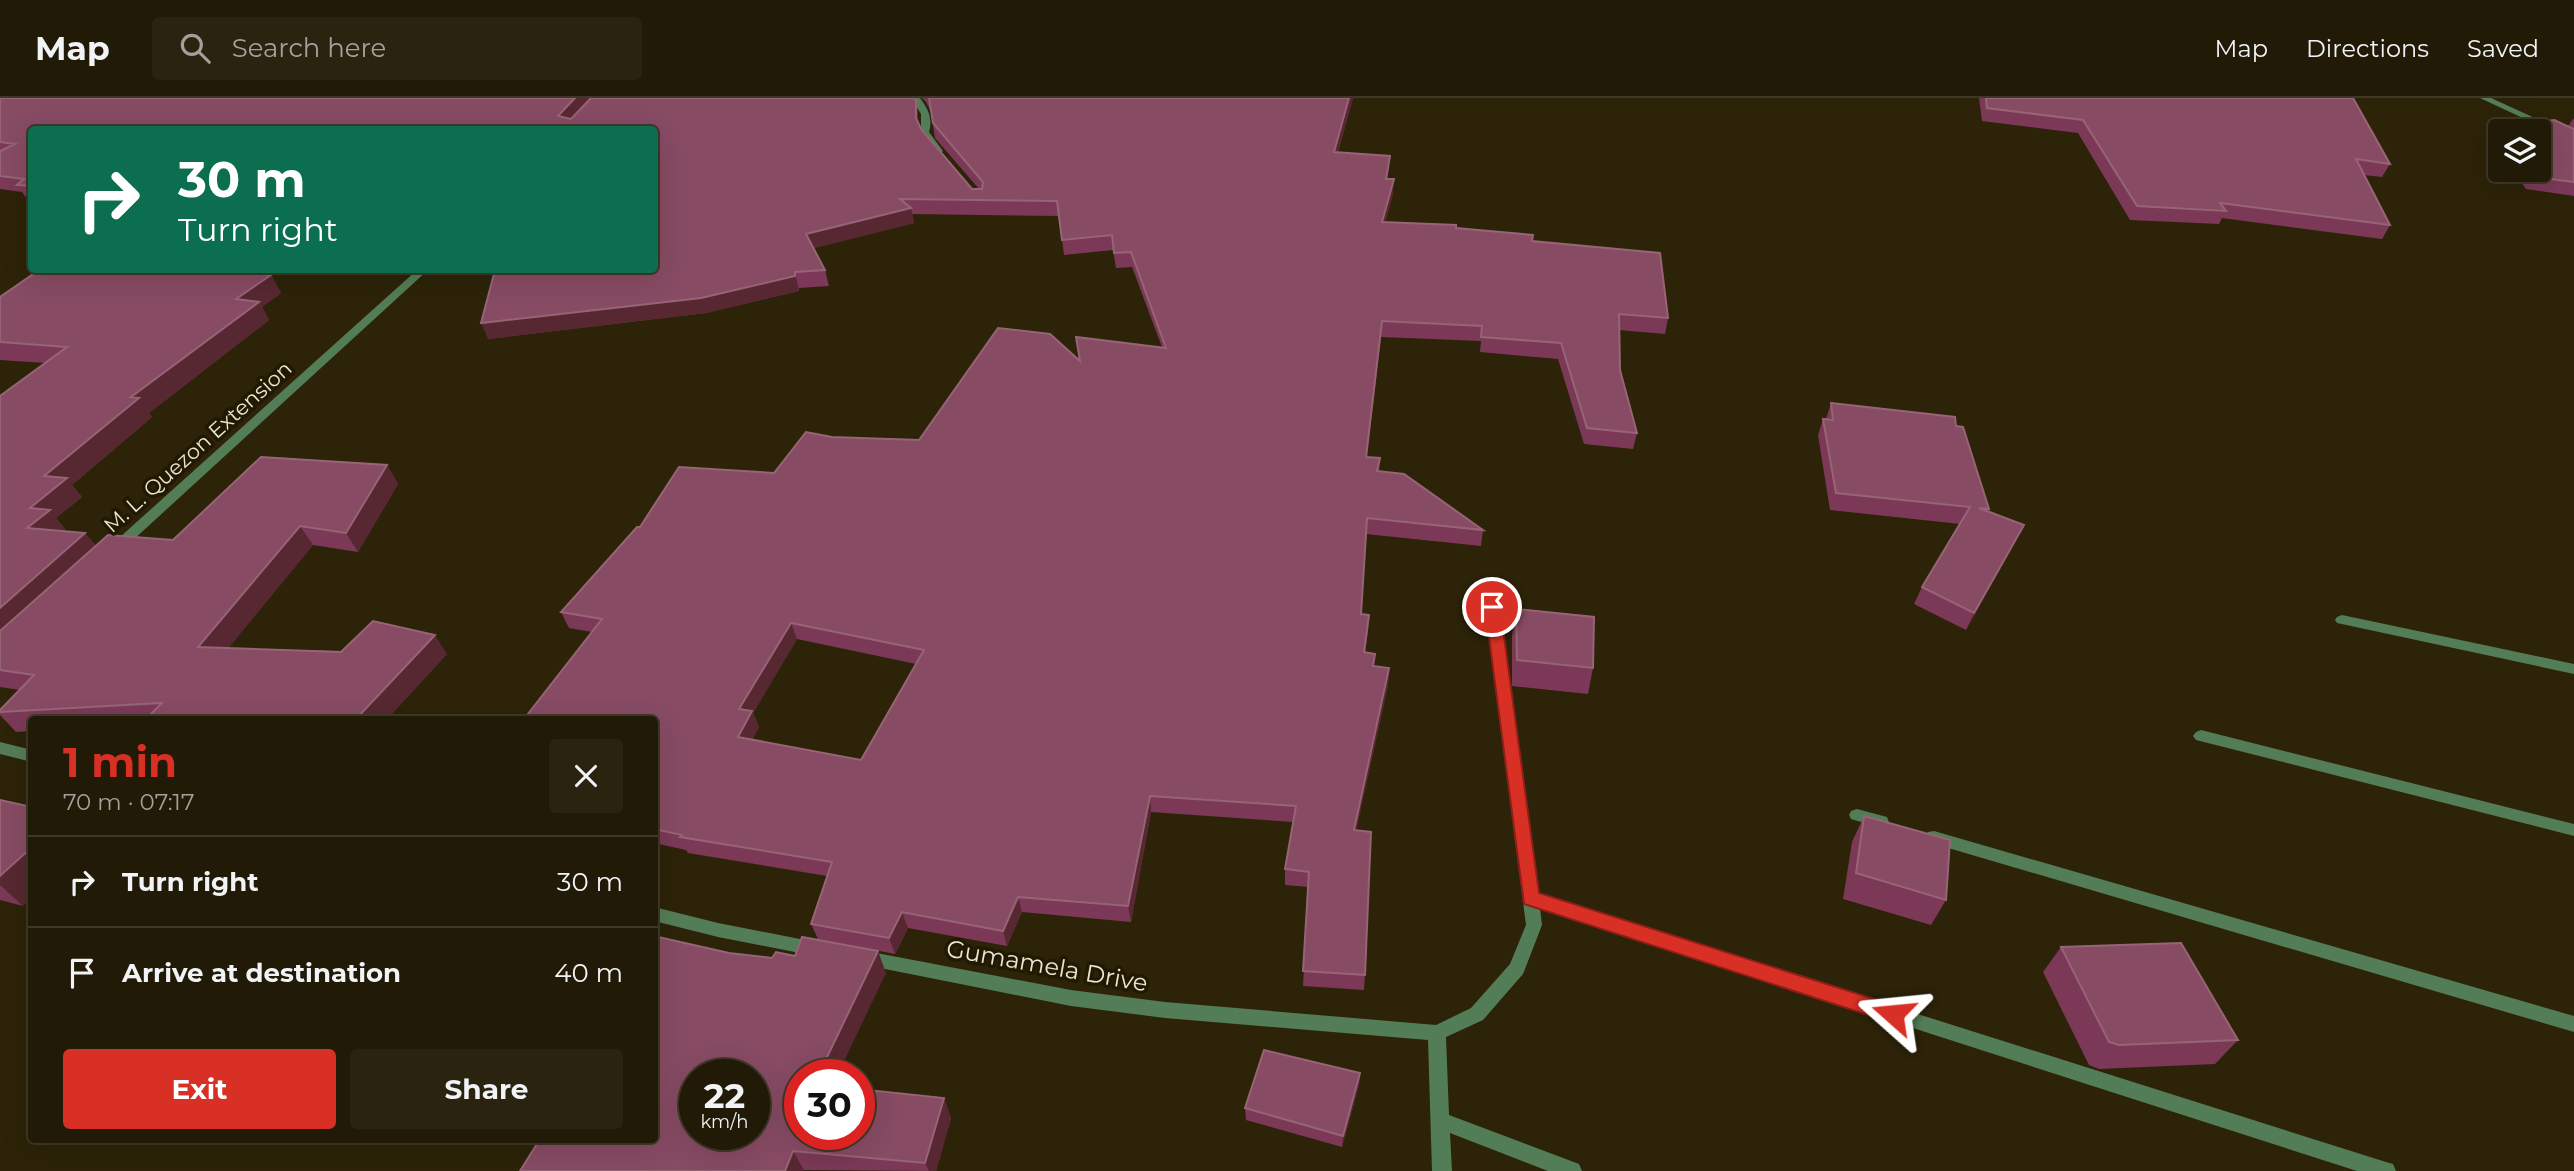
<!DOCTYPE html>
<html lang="en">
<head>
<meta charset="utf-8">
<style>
	body { margin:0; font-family:Montserrat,sans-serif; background:#292310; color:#f1f3f6; height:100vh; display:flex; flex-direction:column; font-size:26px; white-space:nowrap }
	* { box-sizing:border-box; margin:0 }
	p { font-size:23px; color:#a2a19b }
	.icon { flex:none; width:38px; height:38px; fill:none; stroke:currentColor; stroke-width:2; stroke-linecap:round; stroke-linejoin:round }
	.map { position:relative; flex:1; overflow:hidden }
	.details { position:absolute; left:28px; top:618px; width:630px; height:427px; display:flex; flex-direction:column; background:#211a06; border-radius:7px; box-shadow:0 7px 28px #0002,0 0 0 2px #3e3828 }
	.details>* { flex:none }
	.top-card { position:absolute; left:28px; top:28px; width:630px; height:147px; border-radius:7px; box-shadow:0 7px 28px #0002,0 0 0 2px #3e3828; background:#0b6e4f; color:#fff; overflow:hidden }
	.buttons { position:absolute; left:2488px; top:21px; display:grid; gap:14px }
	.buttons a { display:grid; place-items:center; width:63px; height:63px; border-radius:7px; background:#211a06; box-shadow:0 7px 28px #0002,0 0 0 2px #3e3828; font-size:35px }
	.speed { position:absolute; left:679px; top:961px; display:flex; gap:14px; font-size:35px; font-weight:700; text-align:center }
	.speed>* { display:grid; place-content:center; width:91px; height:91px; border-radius:50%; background:#211a06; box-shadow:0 7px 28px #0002,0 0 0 2px #3e3828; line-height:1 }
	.speed small { font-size:18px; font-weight:400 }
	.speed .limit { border:10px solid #d22; background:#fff; color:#111 }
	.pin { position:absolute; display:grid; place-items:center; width:60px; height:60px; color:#fff; margin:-30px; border:4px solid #fff; border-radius:50%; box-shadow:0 2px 7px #0007 }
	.me { position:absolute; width:77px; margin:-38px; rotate:288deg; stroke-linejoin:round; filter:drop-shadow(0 0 5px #0008) }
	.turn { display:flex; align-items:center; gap:24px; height:147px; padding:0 35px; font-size:32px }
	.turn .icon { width:91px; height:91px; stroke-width:2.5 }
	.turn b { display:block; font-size:49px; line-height:60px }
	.round { display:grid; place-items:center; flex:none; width:74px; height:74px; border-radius:7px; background:#292310 }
	.summary { display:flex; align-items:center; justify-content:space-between; height:119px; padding:0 35px }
	h1 { font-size:42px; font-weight:700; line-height:52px; color:#d93025 }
	.button { display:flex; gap:14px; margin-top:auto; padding:14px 35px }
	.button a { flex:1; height:80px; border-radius:7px; background:#d93025; color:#fff; font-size:28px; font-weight:700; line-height:80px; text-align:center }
	.button a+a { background:#292310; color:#f1f3f6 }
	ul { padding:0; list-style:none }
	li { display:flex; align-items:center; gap:21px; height:91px; padding:0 35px; border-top:2px solid #3e3828 }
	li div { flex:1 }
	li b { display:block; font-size:26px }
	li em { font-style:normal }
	header { display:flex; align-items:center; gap:42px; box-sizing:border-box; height:98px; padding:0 35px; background:#211a06; border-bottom:2px solid #3e3828 }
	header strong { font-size:33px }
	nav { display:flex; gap:38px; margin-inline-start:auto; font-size:24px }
	.search { width:490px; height:63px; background:#292310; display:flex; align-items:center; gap:18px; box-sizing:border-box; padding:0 24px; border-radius:7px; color:#a2a19b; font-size:26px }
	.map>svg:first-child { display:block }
</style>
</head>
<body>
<header>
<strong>Map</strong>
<div class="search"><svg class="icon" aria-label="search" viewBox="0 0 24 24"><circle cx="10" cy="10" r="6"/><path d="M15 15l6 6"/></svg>Search here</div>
<nav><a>Map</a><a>Directions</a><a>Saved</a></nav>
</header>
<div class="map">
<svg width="2574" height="1073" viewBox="0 0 2574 1073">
	<rect width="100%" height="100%" fill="#2c2308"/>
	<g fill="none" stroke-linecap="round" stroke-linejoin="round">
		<!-- minor -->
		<path fill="#537d57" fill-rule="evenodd" d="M 911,0 L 920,0 C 928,11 933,20 929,34 L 943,53 L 941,55 L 935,55 L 921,34 L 921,16 Z
			M 2480,0 L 2491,0 L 2574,38 L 2574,44 Z
			M 1492,504 L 1499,509 L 1538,796 L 2386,1064 L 2393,1066 L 2396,1073 L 2357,1073 L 1540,810 L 1542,827 L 1523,876 L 1483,922 L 1446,939 L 1449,1017 L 1579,1066 L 1582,1073 L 1548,1073 L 1450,1035 L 1452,1073 L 1432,1073 L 1428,942 L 1165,920 L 1071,908 L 860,866 L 857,861 L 860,856 L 866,853 L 1071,892 L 1165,904 L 1436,927 L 1471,910 L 1510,866 L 1526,827 L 1485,509 Z
			M 2342,517 L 2574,566 L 2574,576 L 2337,525 L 2335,522 L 2337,519 Z
			M 2201,632 L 2574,726 L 2574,738 L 2196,642 L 2193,638 L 2196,634 Z
			M 0,644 L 32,652 L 32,664 L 0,656 Z
			M 1857,711 L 1887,719 L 1889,724 L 1887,729 L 1881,730 L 1851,721 L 1849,717 L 1851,713 Z
			M 1934,733 L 2574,918 L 2574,934 L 1928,744 L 1926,739 L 1928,734 Z
			M 654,809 L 718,825 L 815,844 L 821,846 L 824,851 L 821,856 L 815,858 L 718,839 L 654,823 Z"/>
		<!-- tertiary -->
		<path fill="#537d57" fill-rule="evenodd" d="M 417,172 L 428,172 L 120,454 L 110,454 L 108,451 L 110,448 Z"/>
	</g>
	<!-- wall -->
	<path fill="#7b3957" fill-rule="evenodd" d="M 0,0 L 916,3 L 918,17 L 918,26 L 921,31 L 972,91 L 979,91 L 935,40 L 931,14 L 926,4 L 922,0 L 1353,0 L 1338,54 L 1390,58 L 1387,81 L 1393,96 L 1385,124 L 1456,130 L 1532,143 L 1668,220 L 1665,236 L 1619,232 L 1620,272 L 1637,335 L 1633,351 L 1584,346 L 1558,261 L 1480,254 L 1481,243 L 1381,239 L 1367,359 L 1380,360 L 1379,373 L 1483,432 L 1481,448 L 1366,436 L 1361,516 L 1368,533 L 1365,555 L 1374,568 L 1389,570 L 1388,587 L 1356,732 L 1365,877 L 1364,892 L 1303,888 L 1308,789 L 1285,787 L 1285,771 L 1293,724 L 1151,714 L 1131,824 L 1022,814 L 1007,848 L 908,830 L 895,856 L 818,841 L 811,826 L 827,778 L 688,755 L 686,752 L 654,745 L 654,621 L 592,534 L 569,530 L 561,514 L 640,429 L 774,375 L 832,339 L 919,342 L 1079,262 L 1162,249 L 1132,169 L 1116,170 L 1113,152 L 1064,157 L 1059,118 L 912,116 L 914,125 L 814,150 L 825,172 L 829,188 L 799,190 L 799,193 L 706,215 L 488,241 L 654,32 L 32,32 L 32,102 L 27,101 L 22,94 L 0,91 ZM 797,541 L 916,566 L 861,662 L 752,642 L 759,629 L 753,615 Z
		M 1979,0 L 2353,0 L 2390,66 L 2382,79 L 2364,77 L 2390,127 L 2382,141 L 2222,120 L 2219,126 L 2130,122 L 2078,35 L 1982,23 Z
		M 2574,20 L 2574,98 L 2526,91 L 2513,72 L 2539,72 L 2539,33 L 2501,33 L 2501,52 L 2493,41 L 2501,29 L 2568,28 Z
		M 271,177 L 281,195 L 262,209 L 269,222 L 149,315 L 152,319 L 72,387 L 82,399 L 56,420 L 65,431 L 63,433 L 85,435 L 95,447 L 173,442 L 387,367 L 398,386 L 358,454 L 313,447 L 228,550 L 447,556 L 387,621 L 32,621 L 32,633 L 16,634 L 0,617 L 0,612 L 20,592 L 0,589 L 0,298 L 45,265 L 0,262 L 0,199 Z
		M 1831,305 L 1956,328 L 1989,411 L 1988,413 L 2015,444 L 1966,532 L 1914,506 L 1922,489 L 1960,426 L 1830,412 L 1818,337 L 1823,321 L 1826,321 Z
		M 1516,511 L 1593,570 L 1588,596 L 1512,588 L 1512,537 Z
		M 0,702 L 23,808 L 0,802 Z
		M 1864,718 L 1946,802 L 1931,827 L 1843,801 L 1852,744 Z
		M 2061,849 L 2238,942 L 2215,966 L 2099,971 L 2089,967 L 2043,874 Z
		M 729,855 L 886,875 L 800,1036 L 944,1000 L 951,1020 L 936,1073 L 804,1072 L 654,1041 Z
		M 1360,975 L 1359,987 L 1342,1049 L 1246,1022 L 1245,1010 Z"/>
	<!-- shaded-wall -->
	<path fill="#572831" d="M 575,0 L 593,0 L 564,32 L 558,18 Z
		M 1349,0 L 1353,0 L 1334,68 L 1334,54 Z
		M 916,3 L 918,17 L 918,34 L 916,20 Z
		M 1390,58 L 1389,72 L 1385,95 L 1386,81 Z
		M 1394,81 L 1393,96 L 1381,139 L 1382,124 Z
		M 911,110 L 914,125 L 810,151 L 806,136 Z
		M 795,174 L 799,193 L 706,215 L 488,241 L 481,225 Z
		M 271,177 L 281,195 L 262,209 L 269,222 L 149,315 L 152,319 L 72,387 L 82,399 L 56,420 L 65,431 L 44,449 L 27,430 L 30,410 L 44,378 L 131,299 L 236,201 Z
		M 1382,223 L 1381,239 L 1365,375 L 1366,359 Z
		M 387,367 L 398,386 L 358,454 L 346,435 Z
		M 2024,427 L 2015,444 L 1966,532 L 1974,515 Z
		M 300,428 L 313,447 L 213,569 L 198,549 Z
		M 85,435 L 100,454 L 0,544 L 0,510 Z
		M 1369,517 L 1368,533 L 1363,571 L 1364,554 Z
		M 791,525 L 797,541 L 753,615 L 759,629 L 745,655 L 738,639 L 739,611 Z
		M 435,537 L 447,556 L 387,621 L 356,621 Z
		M 1389,570 L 1388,587 L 1353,748 L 1354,732 Z
		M 1150,698 L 1151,714 L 1131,824 L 1128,808 Z
		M 32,749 L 32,800 L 23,808 L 0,787 L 0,778 Z
		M 1018,799 L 1022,814 L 1007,848 L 1003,833 Z
		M 902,814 L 908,830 L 895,856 L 889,840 Z
		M 878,853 L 886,875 L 838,976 L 819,976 Z
		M 1360,975 L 1359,987 L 1342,1049 L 1343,1038 Z
		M 944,1000 L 951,1020 L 936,1073 L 929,1073 L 925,1065 Z
		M 793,1053 L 804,1072 L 803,1073 L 785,1073 Z"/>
	<!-- building -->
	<path fill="#874b64" stroke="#976476" stroke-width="2" fill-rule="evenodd" d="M 0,0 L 575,0 L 558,18 L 571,21 L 591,0 L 914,0 L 916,3 L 916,20 L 921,31 L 972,91 L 982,91 L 983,84 L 933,25 L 929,0 L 1349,0 L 1334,54 L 1390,58 L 1386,81 L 1394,81 L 1382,124 L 1456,127 L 1456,130 L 1533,137 L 1532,143 L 1660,155 L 1668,220 L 1619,216 L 1620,272 L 1637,335 L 1587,330 L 1561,245 L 1481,239 L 1482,228 L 1382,223 L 1366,359 L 1380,360 L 1377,373 L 1404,376 L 1483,432 L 1367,420 L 1361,516 L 1369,517 L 1364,554 L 1375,556 L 1373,568 L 1389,570 L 1354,732 L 1371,734 L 1365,877 L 1303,873 L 1309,774 L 1285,771 L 1296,708 L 1150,698 L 1128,808 L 1018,799 L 1003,833 L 902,814 L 889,840 L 811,826 L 832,764 L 680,739 L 682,737 L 654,731 L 654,621 L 524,621 L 602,521 L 561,514 L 637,429 L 640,429 L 679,369 L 774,375 L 806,334 L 832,339 L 919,342 L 998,230 L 1050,236 L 1080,263 L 1076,239 L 1166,250 L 1131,154 L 1114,155 L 1112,137 L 1062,142 L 1057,103 L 900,101 L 911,110 L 806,136 L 825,172 L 795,174 L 795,178 L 701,200 L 481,225 L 495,172 L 654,172 L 654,32 L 32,32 L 32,88 L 17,87 L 24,81 L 0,78 L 0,53 L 15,46 L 0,44 ZM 791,525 L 924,552 L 861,662 L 738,639 L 752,613 L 739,611 Z
		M 1986,0 L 2353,0 L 2390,66 L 2356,61 L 2390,127 L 2220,105 L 2226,113 L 2137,108 L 2083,22 L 1987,10 Z
		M 2554,22 L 2574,31 L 2574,84 L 2534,79 L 2529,72 L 2539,72 L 2539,33 L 2504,33 L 2501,29 Z
		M 39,172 L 233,172 L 271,177 L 236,201 L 259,204 L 131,299 L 139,300 L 44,378 L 67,380 L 30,410 L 50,412 L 27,430 L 85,435 L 0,510 L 0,298 L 67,249 L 0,244 L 0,199 Z
		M 1831,305 L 1955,319 L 1956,328 L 1963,329 L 1989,411 L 1979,410 L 2024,427 L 1974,515 L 1922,489 L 1970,409 L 1836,395 L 1823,321 L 1833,322 Z
		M 261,359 L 387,367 L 346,435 L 300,428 L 198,549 L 341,554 L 373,523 L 435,537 L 356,621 L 146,621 L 162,605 L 0,614 L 0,612 L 34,577 L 0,572 L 0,533 L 108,437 L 173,442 Z
		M 1516,511 L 1594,519 L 1593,570 L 1517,562 Z
		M 0,702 L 32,709 L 32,749 L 0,778 Z
		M 1864,718 L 1950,742 L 1946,802 L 1856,775 Z
		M 654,838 L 729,855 L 772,860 L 776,854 L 795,858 L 802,839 L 878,853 L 819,976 L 800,976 L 800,1036 L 859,1036 L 859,991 L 944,1000 L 925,1065 L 793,1053 L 785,1073 L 520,1073 L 540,1041 L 654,1041 ZM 695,976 L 754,976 L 754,1036 L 695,1036 Z
		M 2181,845 L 2238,942 L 2119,947 L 2109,944 L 2061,849 Z
		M 1264,952 L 1360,975 L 1343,1038 L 1245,1010 Z"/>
	<!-- route -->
	<path fill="#d93025" stroke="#8d1f18" stroke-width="2" d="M 1492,504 L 1500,509 L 1539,795 L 1893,907 L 1900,910 L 1903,916 L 1900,922 L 1893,925 L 1524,806 L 1485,509 Z"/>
	<g text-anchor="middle" stroke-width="7" stroke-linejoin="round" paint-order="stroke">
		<!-- street labels -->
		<g font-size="21" fill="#ebe5d5" stroke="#221901">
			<text transform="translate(198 349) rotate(-42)" y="7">M. L. Quezon Extension</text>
		</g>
		<!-- near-street labels -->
		<g font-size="24" fill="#ebe5d5" stroke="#221901">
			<text transform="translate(1047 868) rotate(10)" y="8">Gumamela Drive</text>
		</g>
	</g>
</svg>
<div class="buttons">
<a><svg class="icon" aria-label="layers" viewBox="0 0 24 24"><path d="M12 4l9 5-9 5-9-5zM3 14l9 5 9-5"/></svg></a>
</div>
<div class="speed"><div>22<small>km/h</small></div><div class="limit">30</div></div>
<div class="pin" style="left:1492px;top:509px;background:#d93025"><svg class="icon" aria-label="arrive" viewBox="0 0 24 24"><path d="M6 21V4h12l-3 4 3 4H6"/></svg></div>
<svg class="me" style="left:1893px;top:916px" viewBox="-20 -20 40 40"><path d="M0-17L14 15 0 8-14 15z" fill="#d93025" stroke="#fff" stroke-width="4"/></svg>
<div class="top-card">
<div class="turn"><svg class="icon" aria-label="right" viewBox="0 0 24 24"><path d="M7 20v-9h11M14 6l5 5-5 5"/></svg><div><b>30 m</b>Turn right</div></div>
</div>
<section class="details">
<div class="summary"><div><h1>1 min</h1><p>70 m · 07:17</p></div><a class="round"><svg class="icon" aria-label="close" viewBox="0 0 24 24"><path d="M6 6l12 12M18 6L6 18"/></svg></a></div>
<ul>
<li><svg class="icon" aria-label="right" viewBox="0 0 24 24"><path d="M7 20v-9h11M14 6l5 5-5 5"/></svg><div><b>Turn right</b></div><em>30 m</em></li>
<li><svg class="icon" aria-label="arrive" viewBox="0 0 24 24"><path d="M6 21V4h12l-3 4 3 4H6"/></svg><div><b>Arrive at destination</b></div><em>40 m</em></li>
</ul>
<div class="button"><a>Exit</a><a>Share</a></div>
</section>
</div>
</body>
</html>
